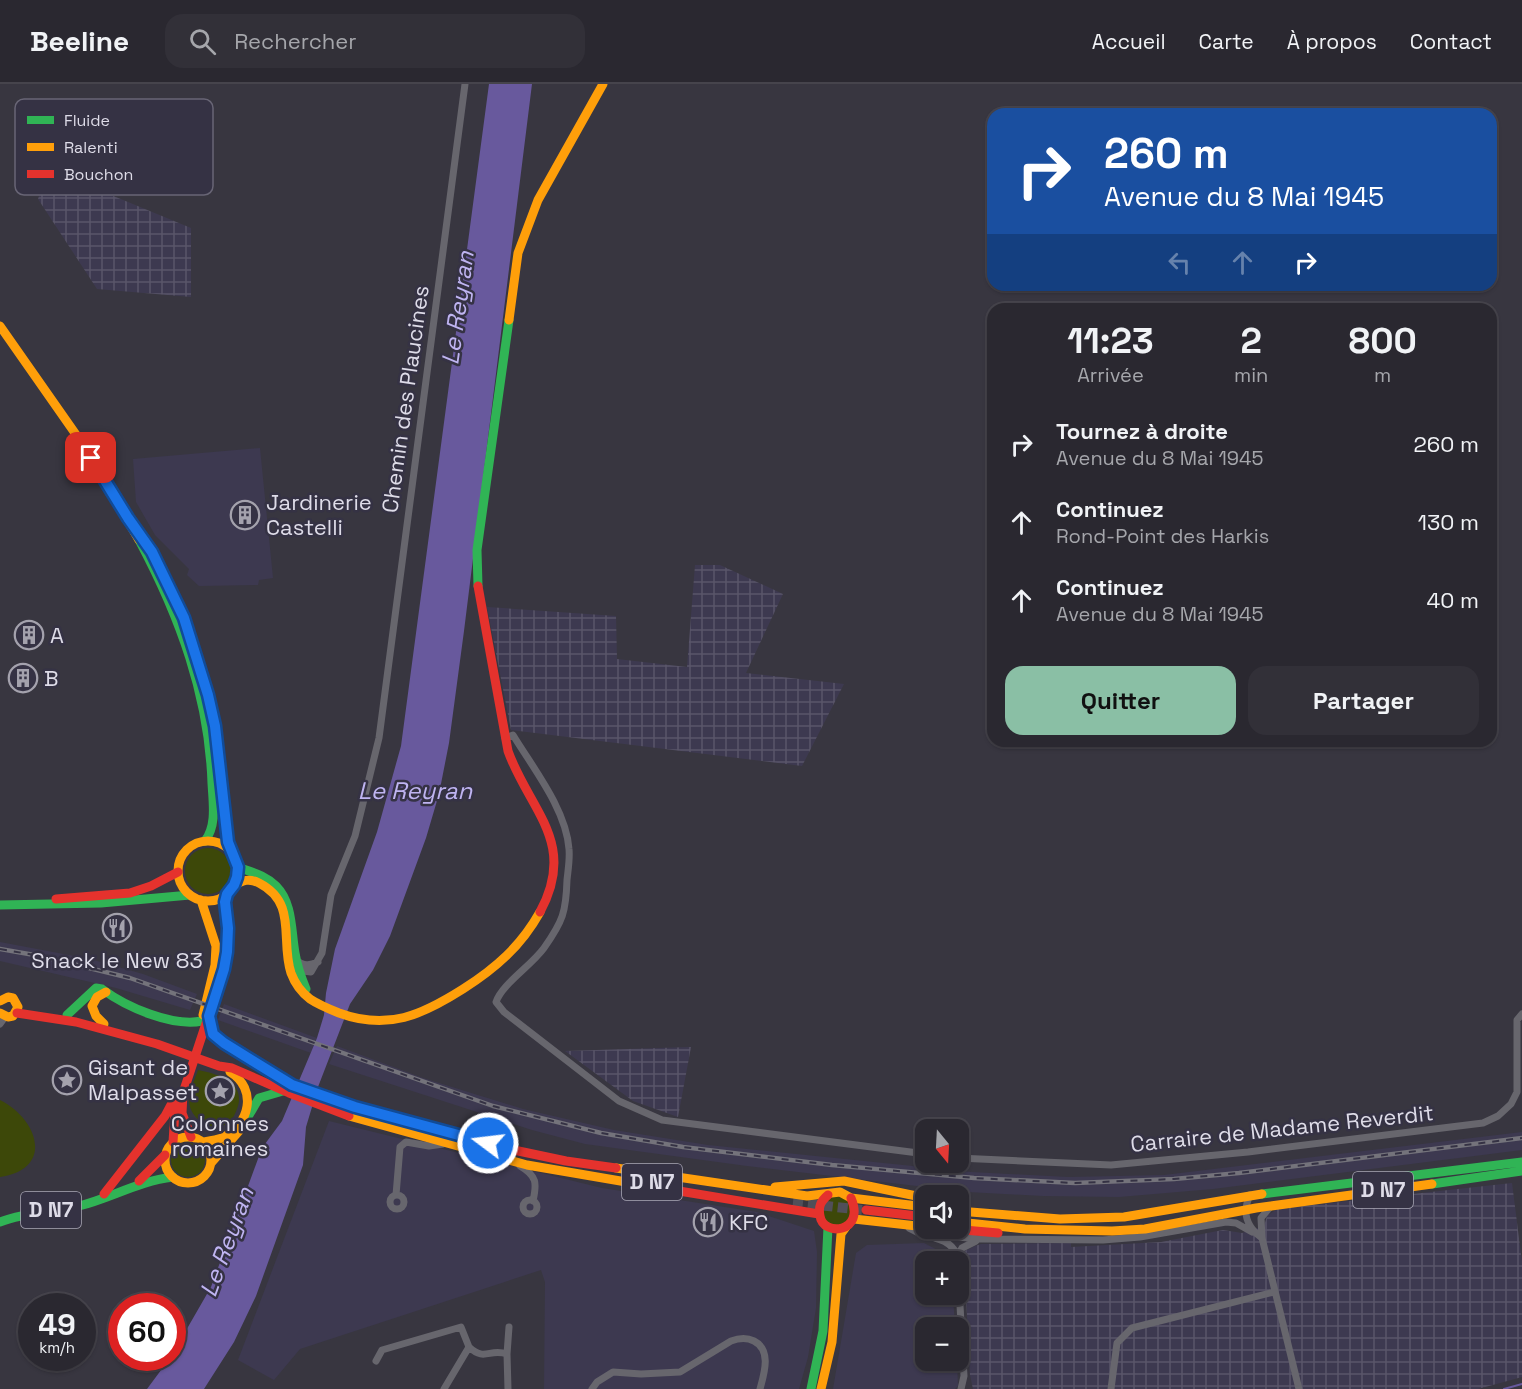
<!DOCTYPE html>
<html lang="fr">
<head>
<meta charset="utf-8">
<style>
	body { margin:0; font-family:"Space Grotesk",sans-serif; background:#323038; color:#f1f3f6; height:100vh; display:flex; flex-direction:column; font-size:22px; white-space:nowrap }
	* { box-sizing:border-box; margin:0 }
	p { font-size:20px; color:#a5a6ab }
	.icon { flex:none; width:33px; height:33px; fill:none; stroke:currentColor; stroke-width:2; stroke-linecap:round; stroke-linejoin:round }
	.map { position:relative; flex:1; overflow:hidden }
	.sheet { position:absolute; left:987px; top:219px; width:510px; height:444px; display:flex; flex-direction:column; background:#2a2830; border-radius:18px; box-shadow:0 2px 4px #0004,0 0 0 2px #46444c }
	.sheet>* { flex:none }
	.banner { position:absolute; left:987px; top:24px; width:510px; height:183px; border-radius:18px; box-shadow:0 2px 4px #0004,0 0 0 2px #46444c; background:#1a4fa0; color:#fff; overflow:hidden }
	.needle { width:39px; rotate:162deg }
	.buttons { position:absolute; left:915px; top:1035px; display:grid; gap:12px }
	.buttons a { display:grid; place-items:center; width:54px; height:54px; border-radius:12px; background:#2a2830; box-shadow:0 2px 4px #0004,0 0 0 2px #46444c; font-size:30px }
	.speed { position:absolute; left:18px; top:1209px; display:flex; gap:12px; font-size:30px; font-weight:700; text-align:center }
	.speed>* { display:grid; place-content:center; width:78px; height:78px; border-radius:50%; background:#2a2830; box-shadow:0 2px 4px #0004,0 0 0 2px #46444c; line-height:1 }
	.speed small { font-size:15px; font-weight:400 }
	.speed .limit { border:9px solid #d22; background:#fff; color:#111 }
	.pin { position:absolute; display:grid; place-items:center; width:51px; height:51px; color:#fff; margin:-26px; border-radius:12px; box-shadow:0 3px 9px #0006 }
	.me { position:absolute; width:66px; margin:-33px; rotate:285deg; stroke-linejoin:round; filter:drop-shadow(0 0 4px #0008) }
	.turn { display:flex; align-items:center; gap:21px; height:126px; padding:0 18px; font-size:27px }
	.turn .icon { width:78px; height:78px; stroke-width:2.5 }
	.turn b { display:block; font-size:42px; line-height:51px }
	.lanes { display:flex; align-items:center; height:57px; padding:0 18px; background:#0003; justify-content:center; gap:30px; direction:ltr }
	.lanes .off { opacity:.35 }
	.eta { display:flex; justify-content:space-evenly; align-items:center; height:102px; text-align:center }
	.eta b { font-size:36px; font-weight:700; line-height:42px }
	.cta { display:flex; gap:12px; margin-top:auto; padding:12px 18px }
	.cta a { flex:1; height:69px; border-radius:18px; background:#8abfa5; color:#111; font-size:24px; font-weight:700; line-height:69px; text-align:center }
	.cta a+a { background:#323038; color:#f1f3f6 }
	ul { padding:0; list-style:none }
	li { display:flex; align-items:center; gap:18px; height:78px; padding:0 18px }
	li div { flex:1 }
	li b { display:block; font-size:22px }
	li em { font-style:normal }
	header { display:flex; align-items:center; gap:36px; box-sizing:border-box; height:84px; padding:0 30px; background:#2a2830; border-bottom:2px solid #46444c }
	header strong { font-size:28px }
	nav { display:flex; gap:33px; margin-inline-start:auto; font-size:21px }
	.search { width:420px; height:54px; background:#323038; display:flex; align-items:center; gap:15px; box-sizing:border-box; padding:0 21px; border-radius:18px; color:#a5a6ab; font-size:22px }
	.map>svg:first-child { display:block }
</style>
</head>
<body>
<header>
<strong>Beeline</strong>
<div class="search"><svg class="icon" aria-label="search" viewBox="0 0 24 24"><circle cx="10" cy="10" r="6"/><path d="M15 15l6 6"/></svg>Rechercher</div>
<nav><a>Accueil</a><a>Carte</a><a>À propos</a><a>Contact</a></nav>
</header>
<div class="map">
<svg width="1522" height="1305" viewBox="0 0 1522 1305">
	<defs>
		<pattern id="industrial-grid" width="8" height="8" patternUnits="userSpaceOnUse" patternTransform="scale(1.5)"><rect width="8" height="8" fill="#3d3950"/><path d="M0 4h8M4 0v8" fill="none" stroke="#595569"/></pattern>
	</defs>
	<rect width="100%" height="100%" fill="#383640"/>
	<!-- built -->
	<path fill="#3d3950" d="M 260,364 L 273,494 L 259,496 L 258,501 L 199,502 L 187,491 L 189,485 L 155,451 L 136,418 L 133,375 Z
		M 0,858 L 90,875 L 143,890 L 197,910 L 190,926 L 116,904 L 0,877 Z
		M 224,920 L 317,954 L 311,969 L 218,936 Z
		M 337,962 L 423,994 L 523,1025 L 614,1046 L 708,1061 L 971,1088 L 1068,1093 L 1164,1091 L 1522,1048 L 1522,1066 L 1213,1105 L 1119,1113 L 1043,1112 L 968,1108 L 747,1082 L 585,1060 L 532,1046 L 329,980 Z
		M 329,1037 L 602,1104 L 757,1128 L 814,1147 L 817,1168 L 816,1224 L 808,1273 L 799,1305 L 544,1305 L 545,1198 L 541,1186 L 300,1265 L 274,1296 L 238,1276 Z
		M 924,1159 L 949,1172 L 950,1177 L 926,1178 L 926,1210 L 953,1211 L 955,1243 L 926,1244 L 926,1276 L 957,1277 L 958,1302 L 955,1305 L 833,1305 L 856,1169 L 867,1161 Z"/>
	<!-- industrial -->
	<path fill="url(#industrial-grid)" d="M 48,85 L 191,144 L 191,213 L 97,205 L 38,115 Z
		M 695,481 L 720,481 L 783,510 L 746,589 L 844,600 L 802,682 L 511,646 L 487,523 L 616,532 L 617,575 L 687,583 Z
		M 691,963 L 678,1033 L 633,1017 L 565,967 Z
		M 1512,1099 L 1522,1178 L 1522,1293 L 1478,1305 L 973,1305 L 970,1291 L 964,1173 L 965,1167 L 975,1162 L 981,1160 L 1071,1159 L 1071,1163 L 1161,1158 L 1223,1146 L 1242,1149 L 1264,1142 L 1267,1132 L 1277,1125 Z"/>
	<!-- green -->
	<path fill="#3d4809" d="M185 787a23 23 0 1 1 46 0a23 23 0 1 1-46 0Z
		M 198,986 C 218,990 247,998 237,1025 C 235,1030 232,1037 227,1040 C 210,1048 190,1035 189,1017 C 189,1007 195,995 198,986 Z
		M 0,1016 C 38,1035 55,1085 0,1093 Z
		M171 1076a17 17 0 1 1 34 0a17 17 0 1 1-34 0Z
		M823 1127a14 14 0 1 1 28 0a14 14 0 1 1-28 0Z"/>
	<!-- water -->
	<path fill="#68599d" d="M 489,0 L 532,0 L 464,547 L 449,659 L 439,710 L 426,754 L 390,852 L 373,886 L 350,920 L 318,1003 L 306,1043 L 303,1081 L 256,1212 L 234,1258 L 204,1305 L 147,1305 L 170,1274 L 172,1274 L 173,1269 L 211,1203 L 262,1064 L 282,1037 L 317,954 L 324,931 L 326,909 L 335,865 L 377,748 L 401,662 Z"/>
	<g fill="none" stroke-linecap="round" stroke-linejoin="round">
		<!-- stream -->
		<path stroke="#68599d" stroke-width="2" d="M 1504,1305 L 1522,1300"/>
		<!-- primary-tunnel -->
		<path stroke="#514f59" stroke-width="10" stroke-dasharray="10 5" stroke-linecap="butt" d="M 793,1118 L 862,1126"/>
		<!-- street -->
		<path stroke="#67666d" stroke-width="7" d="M 505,654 L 513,651 C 533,684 566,725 569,765 C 570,775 568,786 567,796 C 566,828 563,837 544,864 C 531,882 502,900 496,918 L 504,928 L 619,1017 L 662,1036 L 926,1070
			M 296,876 C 304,882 309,882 318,878
			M 295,886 L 311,888 L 322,869 L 331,811 L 355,752 L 379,654 L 465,0
			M 0,940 L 5,933
			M 958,1074 L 1111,1081 L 1248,1068 L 1483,1039 L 1498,1032 L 1511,1020 L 1517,1008 L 1517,936 L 1522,930
			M 520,1082 C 537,1092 537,1099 533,1117
			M 396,1111 L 400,1063 L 406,1058 L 429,1062 L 443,1060
			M 1250,1111 C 1242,1128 1246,1143 1262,1154
			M390 1118a7 7 0 1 1 14 0a7 7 0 1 1-14 0Z
			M523 1123a7 7 0 1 1 14 0a7 7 0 1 1-14 0Z
			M 1271,1122 L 1261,1134 L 1262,1154 L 1299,1305
			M 909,1144 L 921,1150 L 981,1155 L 1103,1156 L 1140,1153 L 1226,1138 L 1236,1139 L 1252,1148
			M 935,1154 C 947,1157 957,1164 958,1178
			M 958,1171 L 962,1164 L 976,1157
			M 958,1186 L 964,1292 L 961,1305
			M 469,1263 C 485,1278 489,1264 507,1270 L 508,1305
			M 507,1270 L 509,1243
			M 376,1277 L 382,1266 L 461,1243 L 469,1263 L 444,1305
			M 592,1305 L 597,1298 L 613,1288 L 641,1290 L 680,1288 L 731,1257 C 739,1254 746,1253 754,1257 C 772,1266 764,1290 760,1305
			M 1111,1305 L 1117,1259 L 1132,1244 L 1274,1208"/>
		<!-- fast -->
		<path stroke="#30b455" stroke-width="9" d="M 139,456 C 180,533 209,612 212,699 C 213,719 217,741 205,757
			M 478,502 L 477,466 L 509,236
			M 202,590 L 215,642 L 230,767
			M 238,783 C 251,788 265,791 276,802 C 293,819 291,847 295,869 C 297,882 301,893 306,905
			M 0,821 L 101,819 L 190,811
			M 67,931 L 96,904 L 102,905 C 126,923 172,943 202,937
			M 249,1031 L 259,1014 L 283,1007
			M 1432,1100 L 1522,1087
			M 1262,1110 L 1522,1078
			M 0,1138 C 26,1128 52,1128 79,1122 C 111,1114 139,1097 173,1093
			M 811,1305 L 823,1247 L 828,1143"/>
		<!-- slow -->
		<path stroke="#ff9f0a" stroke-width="9" d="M 509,236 L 518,169 L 538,116 L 603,0
			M 0,242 L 77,352 L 139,456
			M178 787a30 30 0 1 1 60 0a30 30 0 1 1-60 0Z
			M 234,802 C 243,796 249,794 259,799 C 298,819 280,856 291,889 C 295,900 301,908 310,915 C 319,921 329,925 339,929 C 388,947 422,931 463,905 C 496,884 521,862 540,828
			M 201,816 L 216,862 L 215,881 L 203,931
			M 0,917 L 8,913 L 13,914 L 18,923 L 13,932 L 8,933 L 0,929
			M 104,940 L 96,932 L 92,922 L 97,913 L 106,908
			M 349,1032 L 527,1081 L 673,1106
			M165 1076a23 23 0 1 1 46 0a23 23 0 1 1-46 0Z
			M 203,1058 C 209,1057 216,1056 222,1054 C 250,1041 258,1005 230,988
			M 211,1079 L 239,1047
			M 616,1084 L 807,1112 L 840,1108 L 851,1114 L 926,1123
			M 775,1103 L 844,1097 L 926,1114
			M 958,1127 L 1060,1135 L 1124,1133 L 1262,1110
			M 854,1135 L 926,1143
			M 958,1138 L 1025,1145 L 1112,1147 L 1145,1145 L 1256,1124 L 1432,1100
			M 821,1305 L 832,1258 L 841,1150 L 846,1143"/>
		<!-- jam -->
		<path stroke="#e5322d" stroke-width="9" d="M 478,502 L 508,667 C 529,726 578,758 540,828
			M 56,815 L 130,809 L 151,802 L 178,788
			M 17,929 L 76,938 L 157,960 L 219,982 L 232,984 L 289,1009 L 349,1032
			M 209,932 L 213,949 L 217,954 L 292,1001 L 355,1023 L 509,1065 L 566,1077 L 616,1084
			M 191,1053 L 182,1029 L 183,1009 L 224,885 L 228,845 L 225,818 L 227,810
			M 173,1058 L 176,1011
			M 139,1097 L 165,1071
			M 673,1106 L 819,1130
			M 104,1110 L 165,1032 L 173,1017
			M 828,1111 C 821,1117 818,1122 820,1132 C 823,1153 866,1149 851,1114
			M 866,1126 L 926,1133
			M 941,1144 L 998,1149"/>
		<!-- rail casing -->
		<g stroke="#74737b" stroke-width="4.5">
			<path id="rail" d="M 0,865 L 40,872 L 130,894 L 493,1022 L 601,1049 L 683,1063 L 832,1081 L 974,1094 L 1075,1099 L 1174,1095 L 1239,1089 L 1522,1054"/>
		</g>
		<!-- rail -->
		<use href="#rail" stroke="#353244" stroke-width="2" stroke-dasharray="7" stroke-linecap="butt"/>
	</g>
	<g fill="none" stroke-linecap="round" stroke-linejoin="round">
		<!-- route casing -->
		<g stroke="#114b97" stroke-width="15">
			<path id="route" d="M 91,374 L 128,434 L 152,468 L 184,534 L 208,611 L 215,642 L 228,758 L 238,783 L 237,793 L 234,801 L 227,810 L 225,818 L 228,844 L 227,868 L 224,885 L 209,932 L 213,950 L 224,959 L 292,1001 L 355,1023 L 488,1059"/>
		</g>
		<!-- route -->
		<use href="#route" stroke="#1a73e8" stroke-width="10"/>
	</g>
	<!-- icons -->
	<defs>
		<g id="building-ring" transform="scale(1.5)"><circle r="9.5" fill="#353244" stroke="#a4a2ad" stroke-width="1.5"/><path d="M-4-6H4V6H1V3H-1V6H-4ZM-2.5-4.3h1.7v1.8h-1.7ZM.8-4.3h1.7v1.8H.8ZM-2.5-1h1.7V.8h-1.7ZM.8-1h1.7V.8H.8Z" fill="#a4a2ad"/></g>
		<g id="restaurant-ring" transform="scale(1.5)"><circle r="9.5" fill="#353244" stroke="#a4a2ad" stroke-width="1.5"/><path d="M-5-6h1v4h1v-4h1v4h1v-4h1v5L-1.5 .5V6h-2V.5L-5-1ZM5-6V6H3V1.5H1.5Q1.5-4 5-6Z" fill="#a4a2ad"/></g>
		<g id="sight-ring" transform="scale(1.5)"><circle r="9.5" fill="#353244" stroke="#a4a2ad" stroke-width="1.5"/><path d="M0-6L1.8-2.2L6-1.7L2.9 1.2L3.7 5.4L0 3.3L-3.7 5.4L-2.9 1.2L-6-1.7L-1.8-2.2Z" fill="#a4a2ad"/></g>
	</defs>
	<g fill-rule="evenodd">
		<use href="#building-ring" x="245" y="431"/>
		<use href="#building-ring" x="29" y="551"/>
		<use href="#building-ring" x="23" y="594"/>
		<use href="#restaurant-ring" x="117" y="844"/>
		<use href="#sight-ring" x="67" y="996"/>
		<use href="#sight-ring" x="220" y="1007"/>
		<use href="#restaurant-ring" x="708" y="1138"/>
	</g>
	<g text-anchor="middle" stroke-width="5" stroke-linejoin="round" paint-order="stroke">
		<!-- shield labels -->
		<g fill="#353244" stroke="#aba9b7" stroke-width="1.5">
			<rect x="622" y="1080" width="60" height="36" rx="4.5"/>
			<rect x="1353" y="1088" width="60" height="36" rx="4.5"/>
			<rect x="21" y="1108" width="60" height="36" rx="4.5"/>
		</g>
		<g font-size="21" font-weight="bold" fill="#dedce8">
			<text x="652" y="1105">D N7</text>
			<text x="1383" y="1113">D N7</text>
			<text x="51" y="1133">D N7</text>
		</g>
		<!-- street labels -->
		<g font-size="22" fill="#dedce8" stroke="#353244">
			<text transform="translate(405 315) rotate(-82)" y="8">Chemin des Plaucines</text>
			<text transform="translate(1282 1044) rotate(-6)" y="8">Carraire de Madame Reverdit</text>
		</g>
		<!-- poi labels -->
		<g font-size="22" fill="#dedce8" stroke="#353244" text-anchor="start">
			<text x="266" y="426">Jardinerie<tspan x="266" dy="25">Castelli</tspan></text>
			<text x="50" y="559">A</text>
			<text x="44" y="602">B</text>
			<text x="117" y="884" text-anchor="middle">Snack le New 83</text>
			<text x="88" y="991">Gisant de<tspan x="88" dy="25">Malpasset</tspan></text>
			<text x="220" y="1047" text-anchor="middle">Colonnes<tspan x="220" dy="25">romaines</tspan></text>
			<text x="729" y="1146">KFC</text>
		</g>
		<!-- water labels -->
		<g font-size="24" font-style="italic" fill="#bfb4f1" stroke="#353244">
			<text transform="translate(458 224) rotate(-82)" y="8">Le Reyran</text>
			<text x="415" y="715">Le Reyran</text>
			<text transform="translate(227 1158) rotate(-70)" y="8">Le Reyran</text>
		</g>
	</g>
	<!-- legend -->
	<rect x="15" y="15" width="198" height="96" rx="9" fill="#353244" stroke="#686575" stroke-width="1.5"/>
	<rect x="27" y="32" width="27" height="8" fill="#30b455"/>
	<rect x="27" y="59" width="27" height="8" fill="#ff9f0a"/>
	<rect x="27" y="86" width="27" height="8" fill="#e5322d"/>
	<g font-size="16" fill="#dedce8">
		<text x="64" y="42">Fluide</text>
		<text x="64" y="69">Ralenti</text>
		<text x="64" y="96">Bouchon</text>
	</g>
</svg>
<div class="buttons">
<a><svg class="needle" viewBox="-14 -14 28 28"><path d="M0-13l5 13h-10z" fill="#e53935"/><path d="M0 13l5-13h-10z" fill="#a5a6ab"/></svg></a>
<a><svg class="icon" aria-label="sound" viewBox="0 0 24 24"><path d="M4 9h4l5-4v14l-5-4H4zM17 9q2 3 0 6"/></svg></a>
<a>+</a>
<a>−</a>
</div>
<div class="speed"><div>49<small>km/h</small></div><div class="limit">60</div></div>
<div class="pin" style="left:91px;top:374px;background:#d93025"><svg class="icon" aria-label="arrive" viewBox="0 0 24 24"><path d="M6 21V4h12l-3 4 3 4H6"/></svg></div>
<svg class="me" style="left:488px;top:1059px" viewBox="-20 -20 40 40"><circle r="17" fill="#1a73e8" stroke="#fff" stroke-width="3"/><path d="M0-11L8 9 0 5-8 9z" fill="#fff"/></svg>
<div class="banner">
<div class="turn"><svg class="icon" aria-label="right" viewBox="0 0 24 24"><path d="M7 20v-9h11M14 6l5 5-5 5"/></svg><div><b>260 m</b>Avenue du 8 Mai 1945</div></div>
<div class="lanes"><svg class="icon off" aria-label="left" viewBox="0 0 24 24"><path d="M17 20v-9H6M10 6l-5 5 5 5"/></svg><svg class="icon off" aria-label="ahead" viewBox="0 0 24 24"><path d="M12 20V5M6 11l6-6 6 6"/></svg><svg class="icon" aria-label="right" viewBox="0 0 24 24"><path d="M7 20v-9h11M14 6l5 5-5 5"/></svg></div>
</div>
<section class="sheet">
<div class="eta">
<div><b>11:23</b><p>Arrivée</p></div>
<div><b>2</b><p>min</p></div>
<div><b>800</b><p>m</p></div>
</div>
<ul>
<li><svg class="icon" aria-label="right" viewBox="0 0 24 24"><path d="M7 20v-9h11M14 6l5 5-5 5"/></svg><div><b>Tournez à droite</b><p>Avenue du 8 Mai 1945</p></div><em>260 m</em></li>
<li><svg class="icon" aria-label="ahead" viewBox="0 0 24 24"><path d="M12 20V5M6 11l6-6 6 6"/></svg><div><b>Continuez</b><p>Rond-Point des Harkis</p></div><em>130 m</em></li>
<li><svg class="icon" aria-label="ahead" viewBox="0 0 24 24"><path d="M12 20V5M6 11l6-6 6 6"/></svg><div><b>Continuez</b><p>Avenue du 8 Mai 1945</p></div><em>40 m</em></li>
</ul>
<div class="cta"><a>Quitter</a><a>Partager</a></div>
</section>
</div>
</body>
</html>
